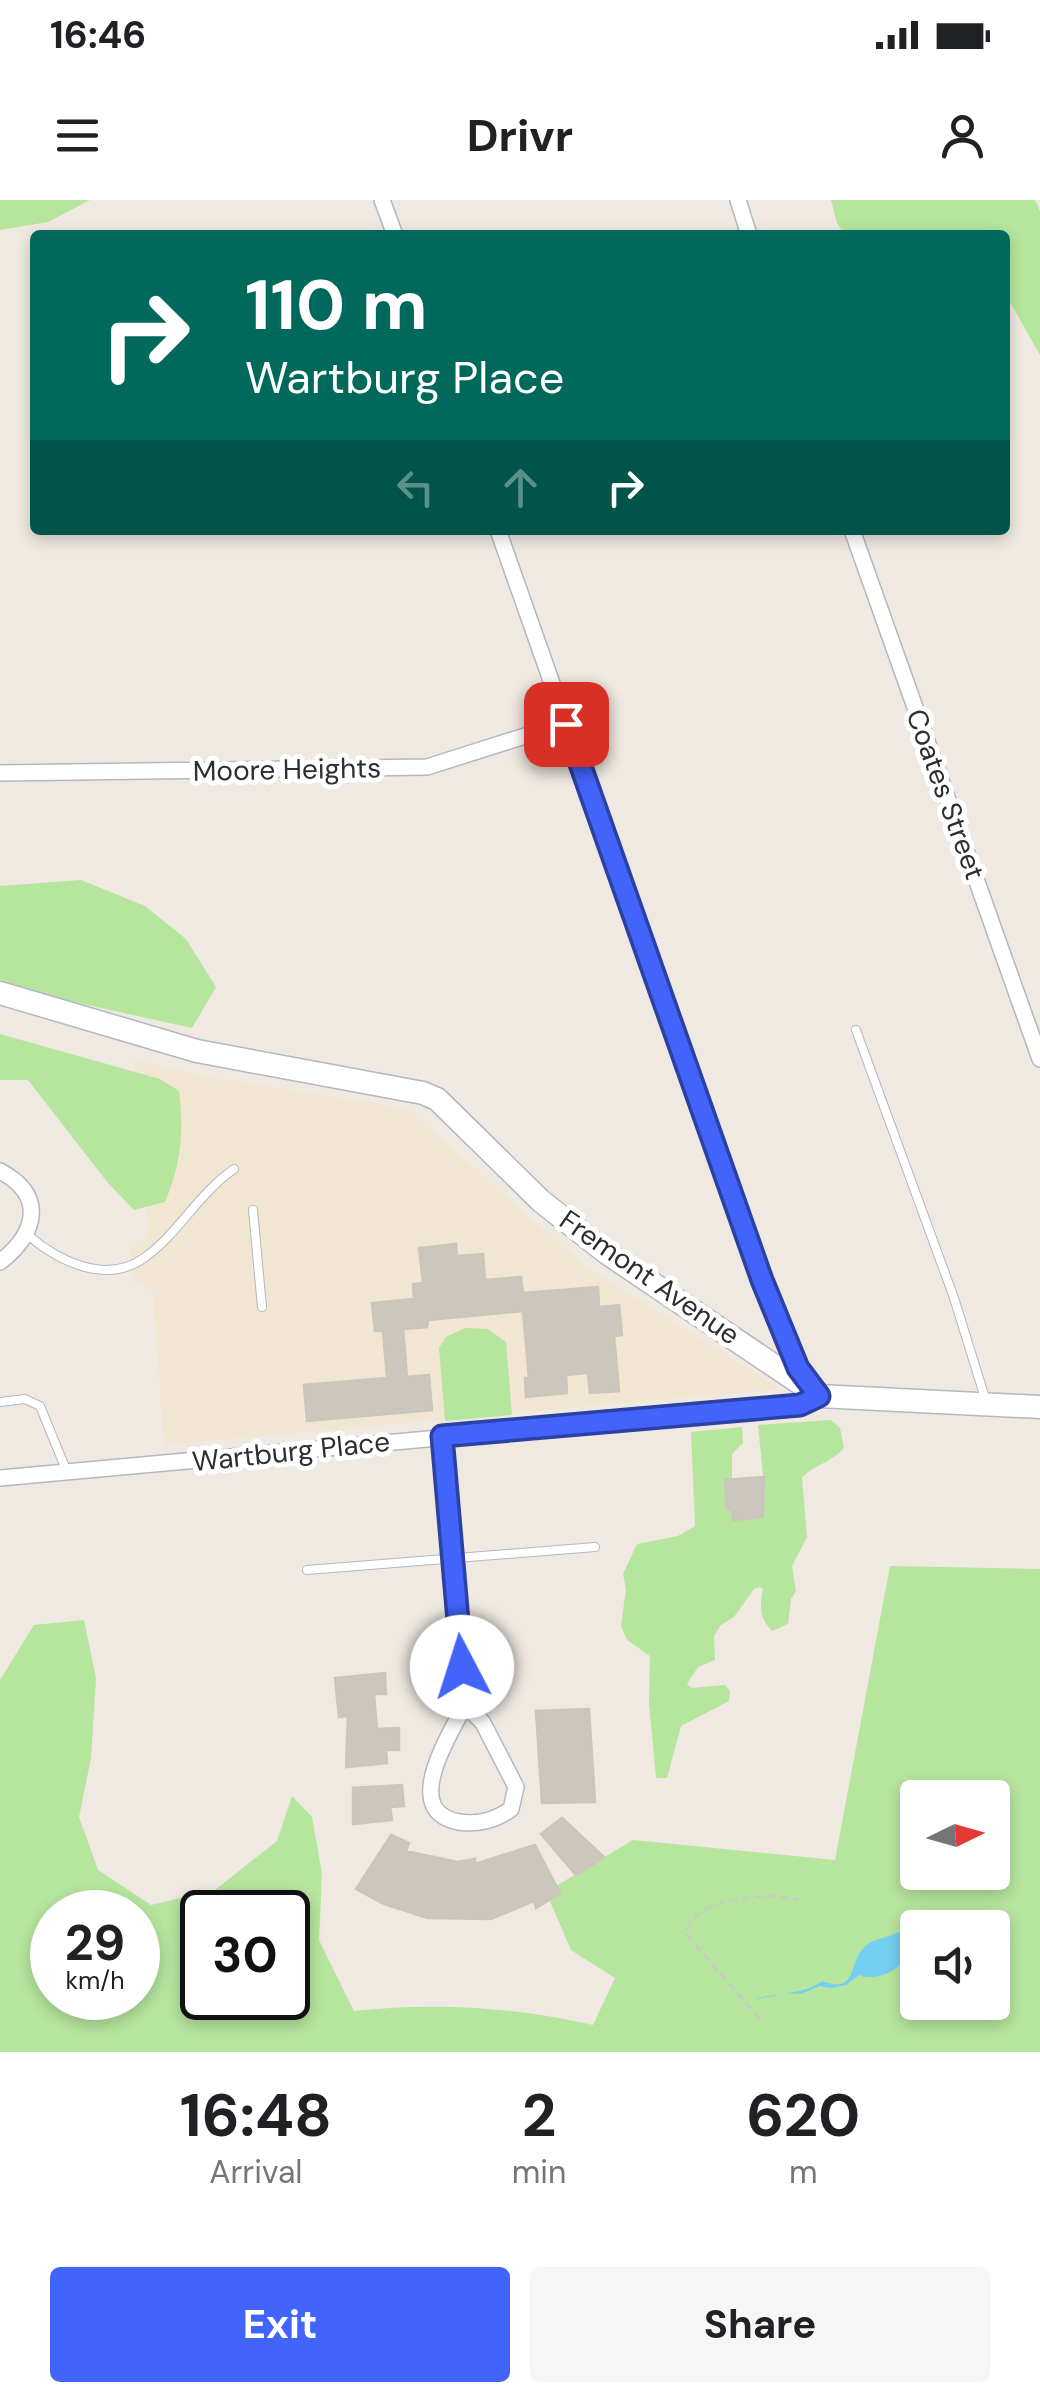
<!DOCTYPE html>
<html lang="en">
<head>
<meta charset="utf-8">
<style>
	body { margin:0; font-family:"DM Sans",sans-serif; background:#f6f6f6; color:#202124; height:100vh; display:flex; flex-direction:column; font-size:38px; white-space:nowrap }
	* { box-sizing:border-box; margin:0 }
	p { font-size:32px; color:#757577 }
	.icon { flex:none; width:55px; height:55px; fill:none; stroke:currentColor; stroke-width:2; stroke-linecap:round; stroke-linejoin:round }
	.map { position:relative; height:1852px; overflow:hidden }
	.panel { display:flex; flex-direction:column; background:#fff; flex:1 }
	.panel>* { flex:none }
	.guide { position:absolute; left:30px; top:30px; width:980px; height:305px; border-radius:10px; box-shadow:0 5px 15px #0003; background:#00695c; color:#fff; overflow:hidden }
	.needle { width:65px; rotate:85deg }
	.fabs { position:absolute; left:900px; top:1580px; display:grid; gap:20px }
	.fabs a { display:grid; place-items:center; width:110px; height:110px; border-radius:10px; background:#fff; box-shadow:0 5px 15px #0003; font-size:50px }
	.speed { position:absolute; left:30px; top:1690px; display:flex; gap:20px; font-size:50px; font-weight:700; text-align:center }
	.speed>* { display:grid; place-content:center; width:130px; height:130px; border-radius:50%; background:#fff; box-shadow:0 5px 15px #0003; line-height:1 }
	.speed small { font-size:25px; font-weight:400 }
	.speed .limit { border:5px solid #111; border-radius:15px; background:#fff; color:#111 }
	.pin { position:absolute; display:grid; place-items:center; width:85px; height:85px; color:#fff; margin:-42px; border-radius:20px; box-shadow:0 5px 15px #0006 }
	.me { position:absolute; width:110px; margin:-55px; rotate:355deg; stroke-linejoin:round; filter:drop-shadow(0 0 8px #0008) }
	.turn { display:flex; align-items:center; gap:35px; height:210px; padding:0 50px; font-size:45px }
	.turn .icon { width:130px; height:130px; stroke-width:2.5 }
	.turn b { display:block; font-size:70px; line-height:85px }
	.lanes { display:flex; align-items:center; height:95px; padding:0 50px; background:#0003; justify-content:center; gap:50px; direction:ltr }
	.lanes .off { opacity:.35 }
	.eta { display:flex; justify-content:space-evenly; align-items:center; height:170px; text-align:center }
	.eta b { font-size:60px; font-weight:700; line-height:70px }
	.action { display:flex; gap:20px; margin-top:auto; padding:20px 50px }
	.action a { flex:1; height:115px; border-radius:10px; background:#4264fb; color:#fff; font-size:40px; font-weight:700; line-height:115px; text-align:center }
	.action a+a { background:#f6f6f6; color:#202124 }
	.status { display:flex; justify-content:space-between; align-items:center; height:70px; padding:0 50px; background:#fff; direction:ltr }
	.status svg { height:28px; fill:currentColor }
	header { display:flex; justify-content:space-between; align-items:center; height:130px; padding:0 50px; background:#fff; font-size:45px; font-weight:700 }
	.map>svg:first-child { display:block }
</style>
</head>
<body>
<div class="status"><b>16:46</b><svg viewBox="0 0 49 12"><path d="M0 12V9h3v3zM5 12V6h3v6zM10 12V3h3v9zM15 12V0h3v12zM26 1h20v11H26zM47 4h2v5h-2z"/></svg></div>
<header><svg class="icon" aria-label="menu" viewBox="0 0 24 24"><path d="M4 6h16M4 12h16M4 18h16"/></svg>Drivr<svg class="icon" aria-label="person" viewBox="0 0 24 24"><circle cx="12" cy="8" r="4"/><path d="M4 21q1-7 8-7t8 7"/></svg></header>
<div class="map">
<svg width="1040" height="1852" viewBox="0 0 1040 1852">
	<rect width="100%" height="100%" fill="#efe9e1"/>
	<!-- education -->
	<path fill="#f0e6d1" d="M 134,860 L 209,877 L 386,905 L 411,912 L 583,1064 L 780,1189 L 164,1245 L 153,1091 L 133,1082 L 130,1049 L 148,1035 Z"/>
	<!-- green -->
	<path fill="#b6e59e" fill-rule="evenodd" d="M 0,0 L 90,0 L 48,22 L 0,30 Z
		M 831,0 L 1035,0 L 1040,11 L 1040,155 L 1005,93 L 1005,35 L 845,35 L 837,23 Z
		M 81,680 L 145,706 L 186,739 L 216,787 L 192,828 L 60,799 L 0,780 L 0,686 Z
		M 0,834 L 160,879 L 179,891 C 184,932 181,964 165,1002 L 134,1010 L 108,983 L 28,880 L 0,880 Z
		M 465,1128 L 488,1129 L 506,1142 L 512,1215 L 445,1221 L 439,1148 L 446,1137 Z
		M 831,1220 L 840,1228 L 844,1248 C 832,1262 816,1264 802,1277 L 807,1337 L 792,1366 L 796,1391 L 791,1399 L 788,1424 L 772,1431 C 760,1419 759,1405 763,1390 L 760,1387 L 754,1389 L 734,1417 L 721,1425 L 714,1436 L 715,1460 L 698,1467 L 687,1484 L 692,1488 L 725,1485 L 730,1491 L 729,1501 L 681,1526 L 667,1578 L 656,1578 L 649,1503 L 650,1456 L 627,1440 L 621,1426 L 626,1389 L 623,1374 L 637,1344 L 678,1336 L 695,1326 L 691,1232 L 742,1227 L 743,1243 L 732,1254 L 732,1279 L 725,1280 L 727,1309 L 732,1309 L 733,1319 L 763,1317 L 762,1296 L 765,1295 L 758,1225 Z
		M 890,1366 L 1040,1369 L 1040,1852 L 0,1852 L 0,1480 L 34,1425 L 84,1420 L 96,1478 L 91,1558 L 79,1617 L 98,1670 L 151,1705 L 215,1690 L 277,1641 L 292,1596 L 312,1617 L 322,1674 L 319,1740 L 354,1811 C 435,1802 513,1807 593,1825 L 615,1778 L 571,1750 L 546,1692 L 633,1640 L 835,1660 ZM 918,1598 L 992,1598 L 992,1672 L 918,1672 ZM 52,1712 L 138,1712 L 138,1798 L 52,1798 ZM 202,1712 L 288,1712 L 288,1798 L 202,1798 ZM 918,1728 L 992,1728 L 992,1802 L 918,1802 Z"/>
	<!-- water -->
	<path fill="#75cff0" d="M 898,1732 C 926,1757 883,1785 859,1775 L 846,1785 L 831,1788 L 820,1786 L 801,1794 L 785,1793 L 754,1800 C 777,1791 803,1796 822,1781 C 856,1794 849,1767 861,1751 C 870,1738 886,1739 898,1732 Z"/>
	<!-- building -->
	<path fill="#cbc7bf" stroke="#cbc5ba" stroke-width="2.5" d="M 456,1044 L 457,1056 L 483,1054 L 485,1080 L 521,1077 L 523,1093 L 598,1087 L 599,1107 L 619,1105 L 622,1135 L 614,1136 L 619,1191 L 590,1193 L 588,1173 L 566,1175 L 567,1193 L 526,1197 L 525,1178 L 529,1178 L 523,1111 L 428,1120 L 427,1127 L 403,1129 L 407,1177 L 429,1175 L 432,1210 L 307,1221 L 304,1185 L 387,1178 L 383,1131 L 375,1131 L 372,1103 L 414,1099 L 413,1084 L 423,1083 L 419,1048 Z
		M 764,1277 L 763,1317 L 733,1320 L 732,1309 L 727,1309 L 725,1280 Z
		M 385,1473 L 386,1494 L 374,1494 L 377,1529 L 399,1528 L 399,1550 L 386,1550 L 387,1563 L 346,1567 L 348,1516 L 339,1517 L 335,1478 Z
		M 589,1509 L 595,1602 L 542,1603 L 536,1511 Z
		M 402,1585 L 404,1606 L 390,1607 L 392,1620 L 353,1624 L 353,1588 Z
		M 562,1618 L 604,1657 L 576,1675 L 541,1634 Z
		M 391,1635 L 409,1643 L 406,1651 L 457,1662 L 475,1659 L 475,1664 L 535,1645 L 560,1693 L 536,1708 L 534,1701 L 491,1719 L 428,1718 L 384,1704 L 356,1689 Z"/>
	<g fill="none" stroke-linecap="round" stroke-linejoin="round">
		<!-- lane casing -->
		<g stroke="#b4b7c1" stroke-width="10">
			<path id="lane" d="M 856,830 L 954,1098 L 986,1201
				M 253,1010 L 262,1107
				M 28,1035 C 58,1061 106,1085 144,1058 C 178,1034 198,994 234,969
				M 0,1202 L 25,1199 L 40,1206 L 67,1272
				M 307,1370 L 595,1347"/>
		</g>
		<!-- street casing -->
		<g stroke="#b4b7c1" stroke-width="18">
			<path id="street" d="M 382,0 L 395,35
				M 738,0 L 749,35
				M 852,330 L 1040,859
				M 0,573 L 427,567 L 566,523
				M 0,971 C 47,996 36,1034 0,1062
				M 442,1236 L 465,1504 L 483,1523 L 516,1587 L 511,1609 C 496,1620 477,1625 459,1622 C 399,1611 451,1534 465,1504
				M 0,1278 L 800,1205 L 819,1196 L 798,1168 L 762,1080 L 498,330"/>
		</g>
		<!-- secondary casing -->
		<g stroke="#b4b7c1" stroke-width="25">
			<path id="secondary" d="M 0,793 L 197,851 L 423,893 L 437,899 L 541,1001 L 607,1053 L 819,1196 L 1040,1207"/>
		</g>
		<!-- path -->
		<path stroke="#c9c9c9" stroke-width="2.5" stroke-dasharray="8 5" stroke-linecap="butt" d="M 760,1819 L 687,1735 C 687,1698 772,1691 799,1700"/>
		<!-- lane -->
		<use href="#lane" stroke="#fff" stroke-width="8"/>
		<!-- street -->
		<use href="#street" stroke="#fff" stroke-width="15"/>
		<!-- secondary -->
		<use href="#secondary" stroke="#fff" stroke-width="22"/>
	</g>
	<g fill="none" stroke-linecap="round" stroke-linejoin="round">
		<!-- route casing -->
		<g stroke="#2b41a3" stroke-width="25">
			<path id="route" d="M 462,1467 L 442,1236 L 800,1205 L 819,1196 L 798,1168 L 762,1080 L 566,524"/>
		</g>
		<!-- route -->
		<use href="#route" stroke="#4264fb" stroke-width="18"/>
	</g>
	<g text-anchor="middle" stroke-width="10" stroke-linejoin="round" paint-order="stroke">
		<!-- street labels -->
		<g font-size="28" fill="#2e2e2e" stroke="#fff">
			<text transform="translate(287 569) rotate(-1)" y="10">Moore Heights</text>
			<text transform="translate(946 594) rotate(70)" y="10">Coates Street</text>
			<text transform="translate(650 1077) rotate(35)" y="10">Fremont Avenue</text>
			<text transform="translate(291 1251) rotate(-6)" y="10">Wartburg Place</text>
		</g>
	</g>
</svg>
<div class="fabs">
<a><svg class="needle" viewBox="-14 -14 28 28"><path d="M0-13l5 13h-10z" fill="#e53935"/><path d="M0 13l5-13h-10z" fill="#757577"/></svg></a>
<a><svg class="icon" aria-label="sound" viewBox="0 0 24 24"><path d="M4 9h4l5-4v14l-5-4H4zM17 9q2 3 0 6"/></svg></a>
</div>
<div class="speed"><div>29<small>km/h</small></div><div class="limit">30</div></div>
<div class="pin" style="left:566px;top:524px;background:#d93025"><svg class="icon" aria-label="arrive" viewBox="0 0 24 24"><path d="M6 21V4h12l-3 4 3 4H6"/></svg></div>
<svg class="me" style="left:462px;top:1467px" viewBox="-20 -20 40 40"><circle r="19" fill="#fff"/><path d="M0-13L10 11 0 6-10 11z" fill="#4264fb"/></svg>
<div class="guide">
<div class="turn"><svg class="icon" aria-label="right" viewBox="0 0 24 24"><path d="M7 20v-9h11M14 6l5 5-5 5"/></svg><div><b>110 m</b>Wartburg Place</div></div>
<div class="lanes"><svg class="icon off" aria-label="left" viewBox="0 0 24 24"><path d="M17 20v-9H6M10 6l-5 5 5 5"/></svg><svg class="icon off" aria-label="ahead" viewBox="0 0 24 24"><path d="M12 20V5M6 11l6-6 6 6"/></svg><svg class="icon" aria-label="right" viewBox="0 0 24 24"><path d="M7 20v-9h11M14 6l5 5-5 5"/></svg></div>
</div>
</div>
<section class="panel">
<div class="eta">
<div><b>16:48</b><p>Arrival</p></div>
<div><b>2</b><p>min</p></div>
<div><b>620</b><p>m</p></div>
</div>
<div class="action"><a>Exit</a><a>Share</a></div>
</section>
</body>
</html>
